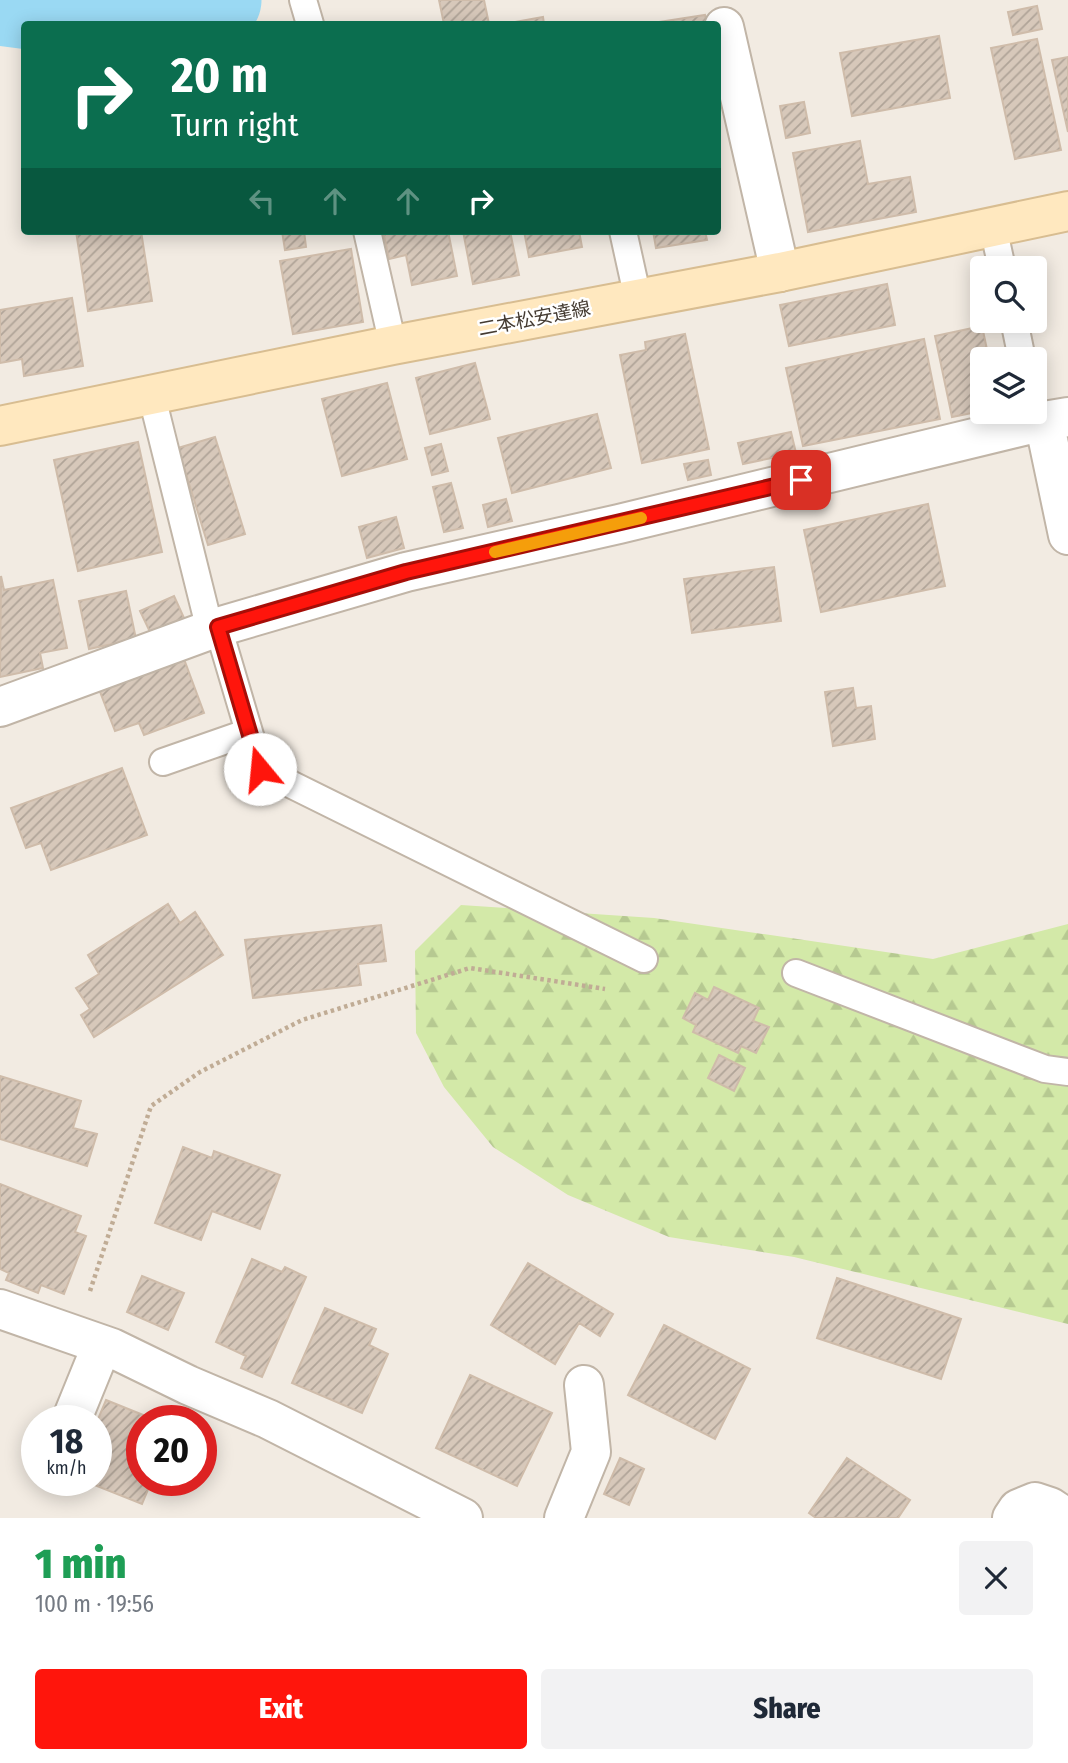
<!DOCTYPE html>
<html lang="en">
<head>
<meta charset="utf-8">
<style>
	body { margin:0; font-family:"Fira Sans Condensed","Noto Sans JP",sans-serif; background:#f2f2f3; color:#1f2937; height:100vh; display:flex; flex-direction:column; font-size:26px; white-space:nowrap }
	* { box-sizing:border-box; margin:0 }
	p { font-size:23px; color:#747a83 }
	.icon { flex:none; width:38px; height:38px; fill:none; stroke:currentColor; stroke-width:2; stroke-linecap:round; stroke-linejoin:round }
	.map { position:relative; height:1518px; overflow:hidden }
	.panel { display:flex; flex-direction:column; background:#fff; flex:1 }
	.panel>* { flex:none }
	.hud { position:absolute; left:21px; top:21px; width:700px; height:214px; border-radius:7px; box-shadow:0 4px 18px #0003; background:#0b6e4f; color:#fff; overflow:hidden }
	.controls { position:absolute; left:970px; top:256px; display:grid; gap:14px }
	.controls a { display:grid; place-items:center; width:77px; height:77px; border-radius:7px; background:#fff; box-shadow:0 4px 18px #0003; font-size:35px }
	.speed { position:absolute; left:21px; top:1405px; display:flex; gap:14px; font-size:35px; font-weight:700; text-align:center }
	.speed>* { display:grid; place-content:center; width:91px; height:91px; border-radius:50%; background:#fff; box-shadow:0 4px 18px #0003; line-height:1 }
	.speed small { font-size:18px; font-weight:400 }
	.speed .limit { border:10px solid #d22; background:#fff; color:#111 }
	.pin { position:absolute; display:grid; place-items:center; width:60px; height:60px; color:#fff; margin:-30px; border-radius:14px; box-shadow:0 4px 10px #0006 }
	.me { position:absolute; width:77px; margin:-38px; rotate:343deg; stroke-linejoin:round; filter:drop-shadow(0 0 5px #0008) }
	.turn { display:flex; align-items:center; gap:24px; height:147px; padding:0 35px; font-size:32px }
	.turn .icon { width:91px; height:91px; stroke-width:2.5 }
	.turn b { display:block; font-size:49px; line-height:60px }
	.lanes { display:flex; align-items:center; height:66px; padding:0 35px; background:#0003; justify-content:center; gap:35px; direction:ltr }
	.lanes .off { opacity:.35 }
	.round { display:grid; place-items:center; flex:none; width:74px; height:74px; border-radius:7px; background:#f2f2f3 }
	.head { display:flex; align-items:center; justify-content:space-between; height:119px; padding:0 35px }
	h1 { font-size:42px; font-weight:800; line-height:52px; color:#1e9e55 }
	.action { display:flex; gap:14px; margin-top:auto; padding:14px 35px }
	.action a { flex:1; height:80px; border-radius:7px; background:#ff150c; color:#fff; font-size:28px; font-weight:800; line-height:80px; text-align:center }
	.action a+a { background:#f2f2f3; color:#1f2937 }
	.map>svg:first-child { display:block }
</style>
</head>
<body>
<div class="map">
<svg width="1068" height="1518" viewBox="0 0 1068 1518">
	<defs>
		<pattern id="forest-firs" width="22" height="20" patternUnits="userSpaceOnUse" patternTransform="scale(1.75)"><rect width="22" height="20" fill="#d3e9a8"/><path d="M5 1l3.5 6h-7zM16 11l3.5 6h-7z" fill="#b6c991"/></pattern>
		<pattern id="building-hatch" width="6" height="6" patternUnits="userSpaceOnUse" patternTransform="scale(1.75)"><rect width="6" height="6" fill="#d7c8ba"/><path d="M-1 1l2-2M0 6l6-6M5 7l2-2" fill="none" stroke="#b0a498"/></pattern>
	</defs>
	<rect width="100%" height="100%" fill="#f2ebe2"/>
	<!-- forest -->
	<path fill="url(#forest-firs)" d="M 461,905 L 654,918 L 933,959 L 1068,924 L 1068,1324 L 794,1257 L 669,1237 L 568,1195 L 493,1147 L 444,1087 L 416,1033 L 415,951 Z"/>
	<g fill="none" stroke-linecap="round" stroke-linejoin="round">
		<!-- river -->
		<path stroke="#9ad9f3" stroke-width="89" d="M 0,1 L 146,20 L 217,0"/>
	</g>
	<!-- building -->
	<path fill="url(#building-hatch)" stroke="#cfbcaa" stroke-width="2" d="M 439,0 L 484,0 L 489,24 L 444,24 Z
		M 1037,6 L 1042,29 L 1013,35 L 1008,12 Z
		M 705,15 L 707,24 L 646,24 Z
		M 543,17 L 544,24 L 504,24 Z
		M 939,36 L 950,98 L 852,116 L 840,53 Z
		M 1037,39 L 1061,150 L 1015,159 L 991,48 Z
		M 1068,57 L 1068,132 L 1052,60 Z
		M 804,102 L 810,133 L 786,138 L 780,106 Z
		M 860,141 L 868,184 L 910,177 L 916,212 L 808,232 L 793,153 Z
		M 76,231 L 141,231 L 152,301 L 88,311 Z
		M 282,231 L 304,231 L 306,247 L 285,250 Z
		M 383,231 L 448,231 L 457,276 L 412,285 L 406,255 L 389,259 Z
		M 463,231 L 510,231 L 519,275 L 473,284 Z
		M 524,231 L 579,231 L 582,247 L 529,257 Z
		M 653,231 L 705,231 L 707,240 L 656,248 Z
		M 351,249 L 363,322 L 293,334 L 280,261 Z
		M 887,284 L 895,325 L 789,346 L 780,305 Z
		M 72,298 L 83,366 L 24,376 L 22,359 L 0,363 L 0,310 Z
		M 982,326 L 989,359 L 982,359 L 982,411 L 952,417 L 935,336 Z
		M 685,334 L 709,449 L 642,463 L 620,355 L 646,350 L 645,342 Z
		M 924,339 L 940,419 L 803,446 L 786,368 Z
		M 475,363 L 490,419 L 430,434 L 416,378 Z
		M 387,383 L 407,459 L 342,476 L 322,399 Z
		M 597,414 L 611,468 L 512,493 L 498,438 Z
		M 791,432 L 796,453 L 743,464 L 738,443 Z
		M 215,437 L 245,534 L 208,545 L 178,448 Z
		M 138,442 L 162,552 L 78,571 L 54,460 Z
		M 441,444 L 448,471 L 432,475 L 425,448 Z
		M 708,460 L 711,475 L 688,480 L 684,464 Z
		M 451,483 L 463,528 L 444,532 L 433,487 Z
		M 506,499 L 512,521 L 488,527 L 483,505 Z
		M 928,504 L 945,586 L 821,612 L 804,530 Z
		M 396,517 L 404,548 L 367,558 L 359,527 Z
		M 774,567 L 781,621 L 692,633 L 684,579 Z
		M 1,576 L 4,590 L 53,580 L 67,648 L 40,653 L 43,668 L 0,677 Z
		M 126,591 L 136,639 L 89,649 L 79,601 Z
		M 174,596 L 184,618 L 150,632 L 140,611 Z
		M 184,659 L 204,713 L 144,735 L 139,723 L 115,731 L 99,689 Z
		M 853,688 L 856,708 L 871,706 L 875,739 L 833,746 L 825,692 Z
		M 122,768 L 147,835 L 51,870 L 41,843 L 26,848 L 11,808 Z
		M 168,904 L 180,923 L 195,912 L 223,955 L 94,1037 L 81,1015 L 90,1009 L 76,988 L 99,974 L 88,955 Z
		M 381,925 L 386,961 L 358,964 L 361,985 L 253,998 L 245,940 Z
		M 714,987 L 759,1008 L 753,1021 L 769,1027 L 756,1053 L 741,1046 L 738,1053 L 693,1032 L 696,1025 L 683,1018 L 695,993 L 708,1000 Z
		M 719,1055 L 745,1068 L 734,1091 L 708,1078 Z
		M 0,1076 L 81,1101 L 73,1128 L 97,1134 L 87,1166 L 0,1139 Z
		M 183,1147 L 212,1158 L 214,1151 L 280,1175 L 260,1229 L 212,1211 L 201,1240 L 155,1223 Z
		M 0,1184 L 81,1216 L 75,1232 L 86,1236 L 64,1294 L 41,1285 L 38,1293 L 6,1280 L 9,1273 L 0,1269 Z
		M 252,1259 L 282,1272 L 285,1267 L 306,1277 L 262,1377 L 241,1368 L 246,1356 L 216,1342 Z
		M 528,1263 L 613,1314 L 600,1336 L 579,1323 L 555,1364 L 491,1325 Z
		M 142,1276 L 184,1293 L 168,1330 L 127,1312 Z
		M 837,1278 L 961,1319 L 941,1379 L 817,1338 Z
		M 325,1308 L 376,1329 L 369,1345 L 388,1354 L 362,1413 L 292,1383 Z
		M 664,1325 L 750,1369 L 715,1439 L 628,1395 Z
		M 470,1375 L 552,1413 L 517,1486 L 436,1448 Z
		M 106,1400 L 158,1421 L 142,1421 L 142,1480 L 152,1480 L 142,1504 L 87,1482 L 96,1480 L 96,1460 L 103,1443 L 96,1440 L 96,1424 Z
		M 620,1458 L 644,1469 L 629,1505 L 604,1494 Z
		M 847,1458 L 910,1500 L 898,1518 L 816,1518 L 809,1513 Z"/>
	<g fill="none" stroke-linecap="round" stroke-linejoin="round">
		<!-- service casing -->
		<g stroke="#c1b5a7" stroke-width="30">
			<path id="service" d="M 303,0 L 310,24
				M 993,227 L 1002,268
				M 367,231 L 393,345
				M 623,231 L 638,299
				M 1014,320 L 1022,359
				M 151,393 L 210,630
				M 218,627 L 260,769 L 644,959
				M 163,762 L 249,732
				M 796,973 L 1045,1069 L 1068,1072"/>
		</g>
		<!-- minor casing -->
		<g stroke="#c1b5a7" stroke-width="42">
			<path id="minor" d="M 724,27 L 780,272
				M 1044,421 L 1068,535
				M 0,707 L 218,627 L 406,572 L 619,524 L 1044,421 L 1068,417
				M 0,1309 L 112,1348 L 188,1385 L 268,1419 L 463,1518
				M 71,1421 L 102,1345
				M 564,1518 L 591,1452 L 584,1385
				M 1012,1518 L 1018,1509 L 1035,1502 L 1050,1507 L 1067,1518"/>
		</g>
		<!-- secondary casing -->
		<g stroke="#d8bd91" stroke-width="42">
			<path id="secondary" d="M 0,426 L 393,345 L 780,272 L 1068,211"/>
		</g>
		<!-- path -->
		<path stroke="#c0ac95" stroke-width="4.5" stroke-dasharray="3.5 3.5" stroke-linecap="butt" d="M 90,1291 L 151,1106 L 200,1072 L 302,1020 L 470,968 L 605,989"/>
		<!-- service -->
		<use href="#service" stroke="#fff" stroke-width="26"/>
		<!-- minor -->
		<use href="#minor" stroke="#fff" stroke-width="38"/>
		<!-- secondary -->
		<use href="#secondary" stroke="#ffe8bf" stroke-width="38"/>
	</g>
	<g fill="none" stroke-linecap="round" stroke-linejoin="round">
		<!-- route casing -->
		<g stroke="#a60e08" stroke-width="18">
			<path id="route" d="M 260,769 L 218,627 L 406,572 L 801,480"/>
		</g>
		<!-- route -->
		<use href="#route" stroke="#ff150c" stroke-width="12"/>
		<!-- slow -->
		<path stroke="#f59e0b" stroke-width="12" d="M 495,552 L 641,518"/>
	</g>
	<g text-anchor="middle" stroke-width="5" stroke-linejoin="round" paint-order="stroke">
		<!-- street labels -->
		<g font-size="19" fill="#443b32" stroke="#fff">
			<text transform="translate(534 318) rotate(-11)" y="7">二本松安達線</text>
		</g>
	</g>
</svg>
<div class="controls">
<a><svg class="icon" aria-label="search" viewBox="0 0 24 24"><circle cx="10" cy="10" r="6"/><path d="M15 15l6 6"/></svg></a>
<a><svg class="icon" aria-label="layers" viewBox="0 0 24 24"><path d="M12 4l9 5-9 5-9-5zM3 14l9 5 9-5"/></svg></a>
</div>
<div class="speed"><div>18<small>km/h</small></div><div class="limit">20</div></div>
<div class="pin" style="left:801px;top:480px;background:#d93025"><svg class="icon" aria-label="arrive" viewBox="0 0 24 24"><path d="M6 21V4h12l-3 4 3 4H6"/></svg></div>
<svg class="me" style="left:260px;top:769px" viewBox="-20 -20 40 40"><circle r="19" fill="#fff"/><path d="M0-13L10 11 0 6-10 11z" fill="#ff150c"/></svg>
<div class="hud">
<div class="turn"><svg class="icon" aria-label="right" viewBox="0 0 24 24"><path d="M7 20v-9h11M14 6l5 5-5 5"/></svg><div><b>20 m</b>Turn right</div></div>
<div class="lanes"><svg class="icon off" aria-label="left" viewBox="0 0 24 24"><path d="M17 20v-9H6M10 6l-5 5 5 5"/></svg><svg class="icon off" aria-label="ahead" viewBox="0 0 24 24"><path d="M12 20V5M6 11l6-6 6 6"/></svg><svg class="icon off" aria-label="ahead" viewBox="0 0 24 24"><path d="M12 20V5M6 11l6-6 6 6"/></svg><svg class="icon" aria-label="right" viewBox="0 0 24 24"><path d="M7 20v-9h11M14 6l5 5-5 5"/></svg></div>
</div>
</div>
<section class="panel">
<div class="head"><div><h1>1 min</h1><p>100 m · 19:56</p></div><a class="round"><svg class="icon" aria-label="close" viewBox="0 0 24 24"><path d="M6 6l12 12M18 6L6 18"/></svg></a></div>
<div class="action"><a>Exit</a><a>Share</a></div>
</section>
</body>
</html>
